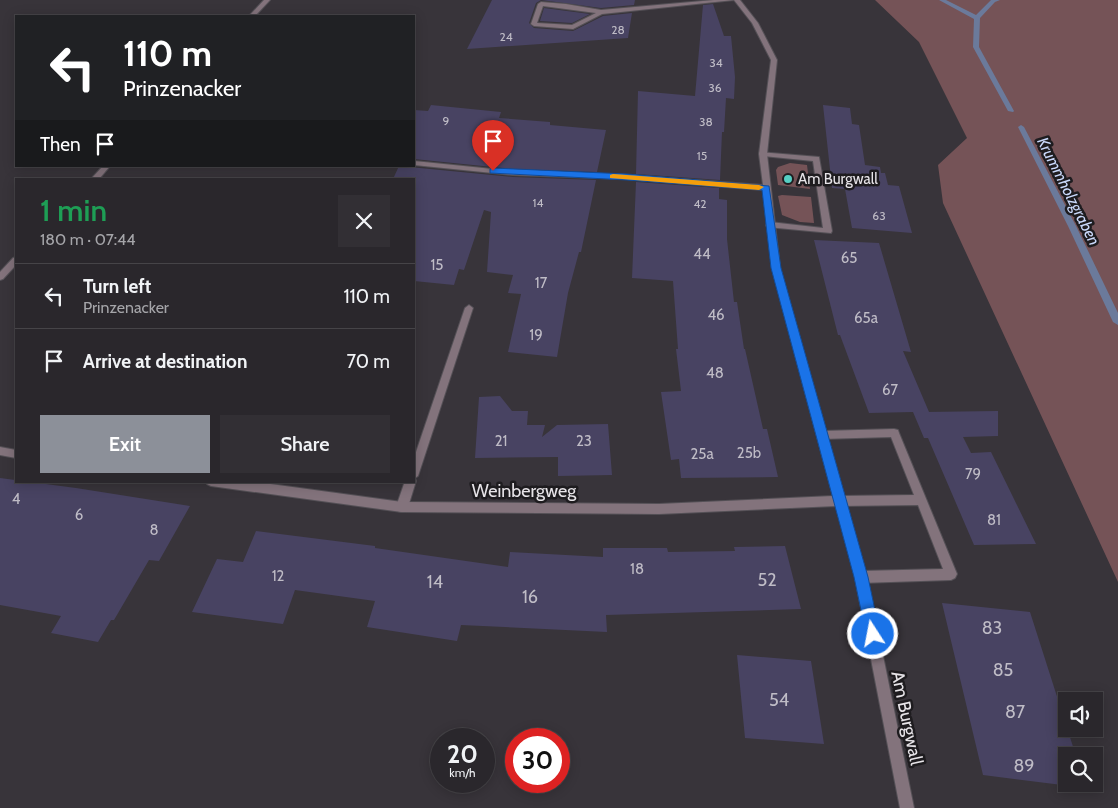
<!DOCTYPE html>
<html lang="en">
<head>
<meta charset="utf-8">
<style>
	body { margin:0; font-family:Cabin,sans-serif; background:#322f34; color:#f1f3f6; height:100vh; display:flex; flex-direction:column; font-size:19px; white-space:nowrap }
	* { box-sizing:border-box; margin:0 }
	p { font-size:16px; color:#a5a5a9 }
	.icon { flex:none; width:28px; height:28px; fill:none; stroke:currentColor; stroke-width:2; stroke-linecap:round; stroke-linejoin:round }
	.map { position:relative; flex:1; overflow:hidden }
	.details { position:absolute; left:15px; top:178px; width:400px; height:305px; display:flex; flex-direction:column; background:#2a272c; border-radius:0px; box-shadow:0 2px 12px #0003,0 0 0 1px #464448 }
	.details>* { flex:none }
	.top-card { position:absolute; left:15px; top:15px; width:400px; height:152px; border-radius:0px; box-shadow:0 2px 12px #0003,0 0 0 1px #464448; background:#202124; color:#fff; overflow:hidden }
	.tools { position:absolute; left:1058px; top:692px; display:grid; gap:10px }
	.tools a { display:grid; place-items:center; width:45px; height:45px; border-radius:0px; background:#2a272c; box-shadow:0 2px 12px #0003,0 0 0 1px #464448; font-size:25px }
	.speed { position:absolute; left:430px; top:728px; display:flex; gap:10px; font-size:25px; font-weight:700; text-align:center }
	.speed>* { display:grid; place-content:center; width:65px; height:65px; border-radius:50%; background:#2a272c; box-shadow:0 2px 12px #0003,0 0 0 1px #464448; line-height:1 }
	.speed small { font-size:12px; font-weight:400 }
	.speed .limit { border:8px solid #d22; background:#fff; color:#111 }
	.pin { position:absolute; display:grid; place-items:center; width:42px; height:42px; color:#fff; margin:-51px -21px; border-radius:50% 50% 50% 0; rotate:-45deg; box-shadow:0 0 5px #0007 }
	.pin .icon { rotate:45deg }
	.me { position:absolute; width:55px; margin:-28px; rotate:349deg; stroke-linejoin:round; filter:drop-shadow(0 0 4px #0008) }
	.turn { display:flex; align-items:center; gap:18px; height:105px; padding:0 25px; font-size:22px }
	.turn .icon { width:65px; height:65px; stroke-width:2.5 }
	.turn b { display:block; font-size:35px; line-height:42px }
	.then { display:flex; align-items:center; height:48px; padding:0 25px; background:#0003; gap:10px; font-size:19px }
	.round { display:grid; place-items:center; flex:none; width:52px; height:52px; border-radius:0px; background:#322f34 }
	.overview { display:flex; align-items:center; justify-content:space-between; height:85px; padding:0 25px }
	h1 { font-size:30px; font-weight:600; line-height:38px; color:#1e9e55 }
	.action { display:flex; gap:10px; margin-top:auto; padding:10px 25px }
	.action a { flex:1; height:58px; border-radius:0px; background:#8c9099; color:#fff; font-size:20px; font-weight:600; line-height:58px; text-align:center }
	.action a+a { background:#322f34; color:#f1f3f6 }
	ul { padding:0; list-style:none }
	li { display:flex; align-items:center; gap:15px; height:65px; padding:0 25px; border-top:1px solid #464448 }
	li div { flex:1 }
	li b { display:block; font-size:19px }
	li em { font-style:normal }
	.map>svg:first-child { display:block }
</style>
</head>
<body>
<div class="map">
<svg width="1118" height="808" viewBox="0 0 1118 808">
	<rect width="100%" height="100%" fill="#38343a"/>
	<!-- green -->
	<path fill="#755357" d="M 875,0 L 1118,0 L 1118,582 L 943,203 L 938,165 L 967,138 L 919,42 Z
		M 790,163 L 807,165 L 810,189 L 778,185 L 776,170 L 778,167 Z
		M 782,195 L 811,197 L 814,223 L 800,222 L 782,215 L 778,196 Z"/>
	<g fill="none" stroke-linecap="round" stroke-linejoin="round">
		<!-- stream -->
		<path fill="#6b7a9b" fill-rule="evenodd" d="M 939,0 L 946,0 L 976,15 L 991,0 L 1000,0 L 995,2 L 980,18 L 979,47 L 1014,111 L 1013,112 L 1008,111 L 973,47 L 974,19 Z
			M 1021,125 L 1024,127 L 1076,226 L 1118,313 L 1118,325 L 1113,322 L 1068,226 L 1018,127 Z"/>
	</g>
	<!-- building -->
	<path fill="#484362" d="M 492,0 L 635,0 L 634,5 L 601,8 L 541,0 L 536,3 L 529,23 L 534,28 L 573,31 L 603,16 L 632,13 L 628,38 L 467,49 Z
		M 713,4 L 724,36 L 731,36 L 735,77 L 734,99 L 726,98 L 724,132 L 722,132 L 720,180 L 636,174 L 638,91 L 695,96 L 703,5 Z
		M 544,8 L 590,14 L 572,23 L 540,21 Z
		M 431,105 L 501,112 L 499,118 L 550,122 L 550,125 L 606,130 L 597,172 L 513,169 L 414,159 L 414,110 L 428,111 Z
		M 823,105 L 850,108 L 852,124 L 859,125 L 865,165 L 880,167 L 881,173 L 885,173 L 888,185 L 899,186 L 912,233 L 852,228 L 845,189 L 832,188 Z
		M 399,166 L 513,177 L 596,180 L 581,252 L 579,252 L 568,293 L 557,357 L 508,352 L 521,294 L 508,293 L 513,275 L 487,272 L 491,212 L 484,210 L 464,270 L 459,269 L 454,285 L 414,281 L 414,179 L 393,179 Z
		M 636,182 L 719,188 L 719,199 L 727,200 L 727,239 L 734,302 L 737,302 L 744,349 L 745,349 L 763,429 L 767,429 L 778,477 L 681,478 L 679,459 L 671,460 L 661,392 L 681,391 L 676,349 L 678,349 L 673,281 L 632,278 Z
		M 814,240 L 879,243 L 911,352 L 903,351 L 929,412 L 925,412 L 998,411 L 998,436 L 963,437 L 971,453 L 991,452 L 1036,544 L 974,545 L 928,438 L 924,438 L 913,412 L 869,413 L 840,335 L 838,335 Z
		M 500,396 L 512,411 L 528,411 L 527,425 L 545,425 L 542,437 L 557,425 L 608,424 L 612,475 L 558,476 L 558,457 L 475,458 L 479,397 Z
		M 0,478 L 76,488 L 190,506 L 159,561 L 149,560 L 114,620 L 111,620 L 98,642 L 51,633 L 61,616 L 0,605 Z
		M 256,531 L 375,546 L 375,548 L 508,567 L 510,552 L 603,557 L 603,548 L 667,548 L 668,552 L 735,551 L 734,547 L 785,546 L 801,609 L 606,615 L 607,632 L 461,625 L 457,641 L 367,627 L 375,601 L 295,590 L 283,624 L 192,612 L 217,559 L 243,562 Z
		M 942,603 L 1030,612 L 1076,756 L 1066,756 L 1066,784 L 1085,784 L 1086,788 L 983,775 Z
		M 737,655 L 811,661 L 824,744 L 745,738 Z"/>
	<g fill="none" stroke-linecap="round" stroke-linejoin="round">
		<!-- lane casing -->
		<g stroke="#545056" stroke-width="2">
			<path id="lane" d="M 760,152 L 819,157 L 832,231 L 831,233 L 767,227 L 766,225 L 770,222 L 823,228 L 813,161 L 763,156 L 759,154 Z
				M 469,305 L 473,308 L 419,473 L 418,476 L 415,478 L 416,481 L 408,507 L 406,511 L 402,512 L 398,511 L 396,507 L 405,481 L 414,481 L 414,458 L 465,308 Z
				M 894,429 L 898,430 L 899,433 L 957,574 L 955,578 L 951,580 L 861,583 L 857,581 L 855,577 L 857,573 L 861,571 L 943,569 L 918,505 L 839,506 L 835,505 L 833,501 L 835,497 L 839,496 L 914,495 L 891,437 L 822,439 L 818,438 L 817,435 L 818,432 L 822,431 Z"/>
		</g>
		<!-- street casing -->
		<g stroke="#545056" stroke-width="2">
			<path id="street" d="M 264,0 L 270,0 L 255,16 L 249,16 Z
				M 714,0 L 740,0 L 758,23 L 777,60 L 767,154 L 780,268 L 867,577 L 914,808 L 900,808 L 855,577 L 836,506 L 659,514 L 402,512 L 211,486 L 207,484 L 206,481 L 248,481 L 402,502 L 659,504 L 833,496 L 772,268 L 763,190 L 627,179 L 513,175 L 414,165 L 414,161 L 513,171 L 627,175 L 763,185 L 759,154 L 771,60 L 752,23 L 734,0 L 602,14 L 573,29 L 534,26 L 531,24 L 538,4 L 541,2 L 566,4 L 601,10 ZM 543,6 L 596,13 L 572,25 L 537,23 Z
				M 103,166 L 110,166 L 99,179 L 91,179 Z
				M 16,257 L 16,265 L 3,279 L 0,280 L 0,272 L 13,258 Z
				M 0,447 L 16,450 L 16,458 L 0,455 Z"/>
		</g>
		<!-- lane -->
		<use href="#lane" fill="#83737c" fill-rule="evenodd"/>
		<!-- street -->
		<use href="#street" fill="#83737c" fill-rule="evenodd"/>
	</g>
	<!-- route -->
	<path fill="#1a73e8" stroke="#114b97" d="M 493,168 L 627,174 L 769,186 L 781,268 L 868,577 L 880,634 L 878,639 L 873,641 L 868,639 L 866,634 L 854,577 L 771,268 L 762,190 L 627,180 L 490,173 L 490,169 Z"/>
	<!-- slow -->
	<path fill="#f59e0b" d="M 613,174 L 759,185 L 764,187 L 759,190 L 610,178 L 610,175 Z"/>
	<!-- markers -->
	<circle fill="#56cec3" stroke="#1e1c1f" stroke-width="2" cx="788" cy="179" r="5"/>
	<g text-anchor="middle" stroke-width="5" stroke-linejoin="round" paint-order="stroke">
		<!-- far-number labels -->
		<g font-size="12" fill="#bfbcc6">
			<text x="618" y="34">28</text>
			<text x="506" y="41">24</text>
			<text x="716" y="67">34</text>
			<text x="715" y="92">36</text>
			<text x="446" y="125">9</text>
			<text x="706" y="126">38</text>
			<text x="702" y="160">15</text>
			<text x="538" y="207">14</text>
			<text x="700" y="208">42</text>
			<text x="879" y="220">63</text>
		</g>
		<!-- far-poi labels -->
		<g font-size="15" fill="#e7e4e8" stroke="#1e1c1f" text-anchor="start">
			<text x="798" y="184">Am Burgwall</text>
		</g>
		<!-- number labels -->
		<g font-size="15" fill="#bfbcc6">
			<text x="702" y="259">44</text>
			<text x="849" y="263">65</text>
			<text x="437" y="270">15</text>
			<text x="541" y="288">17</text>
			<text x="716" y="320">46</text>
			<text x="866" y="323">65a</text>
			<text x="536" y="340">19</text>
			<text x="715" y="378">48</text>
			<text x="890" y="395">67</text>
			<text x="501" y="446">21</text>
			<text x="584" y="446">23</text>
			<text x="749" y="458">25b</text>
			<text x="702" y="459">25a</text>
			<text x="973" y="479">79</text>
			<text x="16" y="504">4</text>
			<text x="79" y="520">6</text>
			<text x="994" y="525">81</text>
			<text x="154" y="535">8</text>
			<text x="637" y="574">18</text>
			<text x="278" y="581">12</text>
		</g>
		<!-- far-water labels -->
		<g font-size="16" font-style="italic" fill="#cad9fb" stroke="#1e1c1f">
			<text transform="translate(1069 191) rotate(63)" y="6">Krummholzgraben</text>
		</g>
		<!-- street labels -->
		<g font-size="18" fill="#e7e4e8" stroke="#1e1c1f">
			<text x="524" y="497">Weinbergweg</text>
			<text transform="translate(907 718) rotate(78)" y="6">Am Burgwall</text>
		</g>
		<!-- near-number labels -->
		<g font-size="18" fill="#bfbcc6">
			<text x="767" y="586">52</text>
			<text x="435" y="588">14</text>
			<text x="530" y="603">16</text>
			<text x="992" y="634">83</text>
			<text x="1003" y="676">85</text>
			<text x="779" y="706">54</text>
			<text x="1015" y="718">87</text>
			<text x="1024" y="772">89</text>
		</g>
	</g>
</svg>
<div class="tools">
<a><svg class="icon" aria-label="sound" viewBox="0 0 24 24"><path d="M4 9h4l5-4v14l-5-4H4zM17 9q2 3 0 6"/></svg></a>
<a><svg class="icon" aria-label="search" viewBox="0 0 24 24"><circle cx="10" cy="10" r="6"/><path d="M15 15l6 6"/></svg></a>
</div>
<div class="speed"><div>20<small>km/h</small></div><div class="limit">30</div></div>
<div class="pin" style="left:493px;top:171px;background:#d93025"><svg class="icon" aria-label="arrive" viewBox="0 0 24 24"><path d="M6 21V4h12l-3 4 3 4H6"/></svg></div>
<svg class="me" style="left:873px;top:634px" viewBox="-20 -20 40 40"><circle r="17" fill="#1a73e8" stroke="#fff" stroke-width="3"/><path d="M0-11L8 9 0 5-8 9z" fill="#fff"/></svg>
<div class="top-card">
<div class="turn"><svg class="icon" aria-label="left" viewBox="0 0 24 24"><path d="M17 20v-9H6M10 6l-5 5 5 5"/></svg><div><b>110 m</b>Prinzenacker</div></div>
<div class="then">Then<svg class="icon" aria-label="arrive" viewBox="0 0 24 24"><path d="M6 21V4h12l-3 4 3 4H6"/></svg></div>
</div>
<section class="details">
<div class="overview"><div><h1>1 min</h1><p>180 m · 07:44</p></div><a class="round"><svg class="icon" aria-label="close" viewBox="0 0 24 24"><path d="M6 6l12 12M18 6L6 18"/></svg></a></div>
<ul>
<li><svg class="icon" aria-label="left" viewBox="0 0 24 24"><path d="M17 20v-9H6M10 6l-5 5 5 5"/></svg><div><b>Turn left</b><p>Prinzenacker</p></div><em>110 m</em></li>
<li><svg class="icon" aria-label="arrive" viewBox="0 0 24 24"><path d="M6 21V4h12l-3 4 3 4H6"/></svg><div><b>Arrive at destination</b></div><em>70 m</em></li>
</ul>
<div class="action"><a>Exit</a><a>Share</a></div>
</section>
</div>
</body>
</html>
